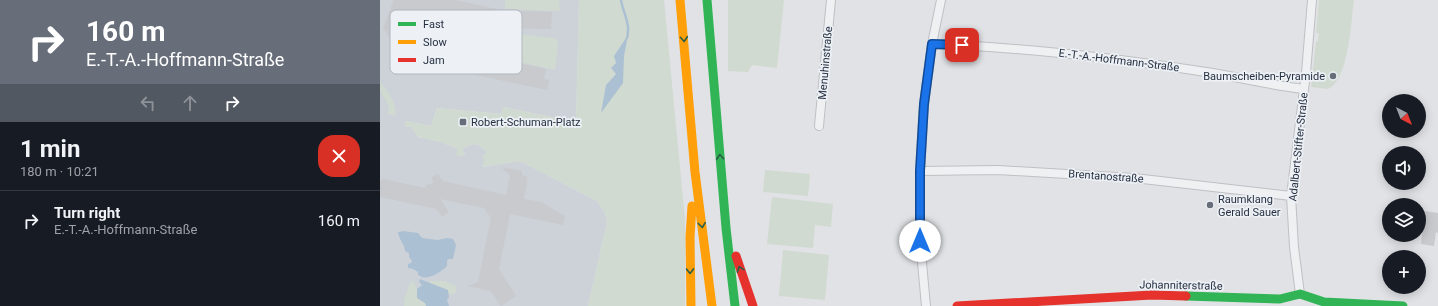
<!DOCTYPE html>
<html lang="en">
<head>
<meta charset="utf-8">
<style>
	body { margin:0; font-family:Roboto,sans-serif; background:#20242c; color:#f1f3f6; height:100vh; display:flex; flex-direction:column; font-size:15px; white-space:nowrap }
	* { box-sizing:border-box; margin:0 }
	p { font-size:13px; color:#9ea1a6 }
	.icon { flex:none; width:22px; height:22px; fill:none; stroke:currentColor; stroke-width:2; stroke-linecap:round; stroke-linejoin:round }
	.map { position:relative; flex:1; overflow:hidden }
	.drawer { display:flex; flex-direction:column; background:#171b24; width:380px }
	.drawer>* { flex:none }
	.hud { background:#676e7a; color:#fff; overflow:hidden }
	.needle { width:26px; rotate:138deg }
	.fabs { position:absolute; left:1002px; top:94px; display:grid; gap:8px }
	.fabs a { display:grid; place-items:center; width:44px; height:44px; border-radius:50%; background:#171b24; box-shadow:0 2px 10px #0003; font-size:20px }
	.pin { position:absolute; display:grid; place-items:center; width:34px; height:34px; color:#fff; margin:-17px; border-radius:8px; box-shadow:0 2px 6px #0006 }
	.me { position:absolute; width:44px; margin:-22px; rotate:0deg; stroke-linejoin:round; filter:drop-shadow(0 0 3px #0008) }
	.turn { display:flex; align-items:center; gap:14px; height:84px; padding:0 20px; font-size:18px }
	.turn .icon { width:52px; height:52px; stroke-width:2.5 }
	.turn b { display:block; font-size:28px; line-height:34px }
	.lanes { display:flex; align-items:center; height:38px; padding:0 20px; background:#0003; justify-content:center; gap:20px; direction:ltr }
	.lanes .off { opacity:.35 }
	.round { display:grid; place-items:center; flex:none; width:42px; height:42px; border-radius:16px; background:#20242c }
	.head { display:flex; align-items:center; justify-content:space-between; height:68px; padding:0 20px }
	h1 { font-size:24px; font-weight:700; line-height:30px }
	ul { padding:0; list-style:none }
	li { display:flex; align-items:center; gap:12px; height:60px; padding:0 20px; border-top:1px solid #363941 }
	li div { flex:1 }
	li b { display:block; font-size:15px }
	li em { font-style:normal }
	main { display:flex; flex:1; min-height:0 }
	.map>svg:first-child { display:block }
</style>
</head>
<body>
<main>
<section class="drawer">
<div class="hud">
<div class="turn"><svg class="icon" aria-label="right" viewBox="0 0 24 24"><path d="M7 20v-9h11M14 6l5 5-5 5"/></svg><div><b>160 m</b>E.-T.-A.-Hoffmann-Straße</div></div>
<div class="lanes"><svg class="icon off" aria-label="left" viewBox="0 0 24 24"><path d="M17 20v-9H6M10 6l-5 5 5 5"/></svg><svg class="icon off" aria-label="ahead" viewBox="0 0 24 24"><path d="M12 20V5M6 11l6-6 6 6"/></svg><svg class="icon" aria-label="right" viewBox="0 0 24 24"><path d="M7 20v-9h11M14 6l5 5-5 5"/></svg></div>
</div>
<div class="head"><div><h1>1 min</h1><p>180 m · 10:21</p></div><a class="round" style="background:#d93025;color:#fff"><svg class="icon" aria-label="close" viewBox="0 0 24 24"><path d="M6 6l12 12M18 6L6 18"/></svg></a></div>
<ul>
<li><svg class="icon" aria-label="right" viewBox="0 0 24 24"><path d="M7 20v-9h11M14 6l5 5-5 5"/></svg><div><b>Turn right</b><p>E.-T.-A.-Hoffmann-Straße</p></div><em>160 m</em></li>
</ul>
</section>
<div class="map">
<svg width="1058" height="306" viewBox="0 0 1058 306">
	<rect width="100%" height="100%" fill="#e0e2e5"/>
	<!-- built -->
	<path fill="#cdd2d9" d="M 0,0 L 199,0 L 196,122 L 123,107 L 122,114 L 57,108 L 51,126 L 25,121 L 25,127 L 32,127 L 38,137 L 61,142 L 78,149 L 77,155 L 82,156 L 85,154 L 82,149 L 92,144 L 99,145 L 107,152 L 103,167 L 140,161 L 217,201 L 225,213 L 227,222 L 208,306 L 0,306 Z"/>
	<!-- green -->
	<path fill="#d1dad0" d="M 125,0 L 179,0 L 180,11 L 125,9 Z
		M 199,0 L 284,0 L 305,220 L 305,306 L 208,306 L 227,222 L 225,213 L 217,201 L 140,161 L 102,167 L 104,161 L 103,156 L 107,152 L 99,145 L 92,144 L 82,149 L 85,154 L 82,156 L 76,155 L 78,149 C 72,147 66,143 60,142 C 48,138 36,141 32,127 L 25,127 L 25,121 L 51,126 L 57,108 L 121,114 L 123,107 L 196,122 Z
		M 348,0 L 404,0 L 397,68 L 372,65 L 368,72 L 348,71 Z
		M 939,0 L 974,0 C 971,20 969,80 948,89 L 931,87 L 936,42 L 938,41 L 939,33 L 936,33 Z
		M 137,34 L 173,38 L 177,40 L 178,45 L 175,70 L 117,57 L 121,39 L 124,36 L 134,37 Z
		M 0,82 C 7,91 18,104 15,116 L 8,114 L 9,106 L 0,91 Z
		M 385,170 L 430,174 L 428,196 L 383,192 Z
		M 392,197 L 453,204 L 451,227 L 435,225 L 433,248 L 387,244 Z
		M 403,250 L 449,255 L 445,300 L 399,296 Z
		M 33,281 L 37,289 L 40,301 L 45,303 L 46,306 L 24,306 L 24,300 L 30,283 Z
		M 50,281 L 65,281 L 75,285 L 77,290 L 74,294 L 69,294 C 64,287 56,288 49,283 Z"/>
	<!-- water -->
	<path fill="#acc0d3" d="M 248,35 L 244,56 L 243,83 L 221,113 L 226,85 L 236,74 L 231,68 L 236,63 L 234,56 Z
		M 23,231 L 38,233 L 42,238 L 58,240 L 67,238 L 73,239 L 76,245 L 73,259 L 69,259 L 67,261 L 67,266 C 60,273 50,279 41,277 L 41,276 L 38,275 L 38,272 L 33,269 L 28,268 L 28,264 L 31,263 L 32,261 L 29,257 L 29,253 L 25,251 C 24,243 19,240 18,232 Z
		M 40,279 L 68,290 L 69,297 L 67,300 L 69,306 L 46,306 L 45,303 L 37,298 L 37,289 L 42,285 L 39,282 Z"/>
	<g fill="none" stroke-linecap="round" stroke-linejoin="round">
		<!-- stream -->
		<path stroke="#acc0d3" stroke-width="2.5" d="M 241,0 C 243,13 251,24 247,38"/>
	</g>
	<!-- building -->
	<path fill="#c8cacd" d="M 14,0 L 75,0 L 121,10 L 172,12 L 171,29 L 113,28 L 113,25 L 43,11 L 37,41 L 166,69 L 164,79 L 169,80 L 167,90 L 16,58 L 18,50 L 3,28 Z
		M 121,167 L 142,171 L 142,175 L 148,177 L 144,199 L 161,202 L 185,216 L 183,225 L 130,214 L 119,269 L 136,296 L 121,306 L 111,291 L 87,286 L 98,282 L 111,218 L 104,208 L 60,199 L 69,212 L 62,217 L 57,209 L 0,197 L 0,181 L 3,179 L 45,188 L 47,185 L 54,183 L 51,178 L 58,174 L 63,181 L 126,195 L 130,175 Z
		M 1045,211 L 1058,213 L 1058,233 L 1056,232 L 1054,246 L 1041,244 Z"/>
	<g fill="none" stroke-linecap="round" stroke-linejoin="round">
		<!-- street casing -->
		<g stroke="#bec0c3" stroke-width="10">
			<path id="street" d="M 552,44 C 640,47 726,57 813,70 C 850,75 887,85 924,89
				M 439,126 L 451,0
				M 540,171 L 618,170 L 754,178 L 911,196
				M 920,294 L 914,247 L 911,196 L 926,73 L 932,0
				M 546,306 L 540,241 L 540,171 L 544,104 L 552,44 L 561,0"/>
		</g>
		<!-- street -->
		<use href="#street" stroke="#eff0f2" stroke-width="8"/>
		<!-- fast -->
		<path stroke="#30b455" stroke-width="9" d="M 327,0 L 346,228 L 355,306
			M 806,296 L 900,299 L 920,294 L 944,302 L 1023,306"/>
		<!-- slow -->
		<path stroke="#ff9f0a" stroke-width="9" d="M 300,0 L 315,172 L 332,306
			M 311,306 L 310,237 L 312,206"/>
		<!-- jam -->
		<path stroke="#e5322d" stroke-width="9" d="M 356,256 L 373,306
			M 577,306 L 772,295 L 806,296"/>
	</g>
	<!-- one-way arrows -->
	<defs><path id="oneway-chevron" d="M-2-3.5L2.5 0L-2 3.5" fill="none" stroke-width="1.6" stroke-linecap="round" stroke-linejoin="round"/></defs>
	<g stroke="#2a5e47">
		<use href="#oneway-chevron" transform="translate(304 39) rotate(85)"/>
		<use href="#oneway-chevron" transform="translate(340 157) rotate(-95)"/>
		<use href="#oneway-chevron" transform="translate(322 225) rotate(83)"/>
		<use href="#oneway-chevron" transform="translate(360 269) rotate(-110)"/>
		<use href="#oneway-chevron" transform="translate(310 271) rotate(89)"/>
	</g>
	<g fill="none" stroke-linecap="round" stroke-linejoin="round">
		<!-- route casing -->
		<g stroke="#114b97" stroke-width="10">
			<path id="route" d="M 540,241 L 540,171 L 544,104 L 552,44 L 582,45"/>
		</g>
		<!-- route -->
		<use href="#route" stroke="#1a73e8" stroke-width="7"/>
	</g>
	<!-- markers -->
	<g fill="#676e7a" stroke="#edf1f6" stroke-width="1.5">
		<circle cx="953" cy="76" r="4"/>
		<rect x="79" y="118" width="8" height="8" rx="2"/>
		<circle cx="830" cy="205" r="4"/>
	</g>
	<g text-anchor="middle" stroke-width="3.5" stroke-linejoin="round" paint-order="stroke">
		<!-- street labels -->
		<g font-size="11" fill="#263040" stroke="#edf1f6">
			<text transform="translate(739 60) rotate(7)" y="4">E.-T.-A.-Hoffmann-Straße</text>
			<text transform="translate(445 63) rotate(-85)" y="4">Menuhinstraße</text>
			<text transform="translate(918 147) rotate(-84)" y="4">Adalbert-Stifter-Straße</text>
			<text transform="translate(726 176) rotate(4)" y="4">Brentanostraße</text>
			<text transform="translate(801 285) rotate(1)" y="4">Johanniterstraße</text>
		</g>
		<!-- poi labels -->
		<g font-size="11" fill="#263040" stroke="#edf1f6" text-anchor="start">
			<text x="945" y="80" text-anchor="end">Baumscheiben-Pyramide</text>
			<text x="91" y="126">Robert-Schuman-Platz</text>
			<text x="838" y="203">Raumklang<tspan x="838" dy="13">Gerald Sauer</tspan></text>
		</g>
	</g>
	<!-- legend -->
	<rect x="10" y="10" width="132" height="64" rx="6" fill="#edf1f6" stroke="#b1b7bf" stroke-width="1"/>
	<rect x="18" y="22" width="18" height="4" fill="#30b455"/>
	<rect x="18" y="40" width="18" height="4" fill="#ff9f0a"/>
	<rect x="18" y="58" width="18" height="4" fill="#e5322d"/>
	<g font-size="11" fill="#263040">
		<text x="43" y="28">Fast</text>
		<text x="43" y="46">Slow</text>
		<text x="43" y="64">Jam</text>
	</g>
</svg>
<div class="fabs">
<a><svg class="needle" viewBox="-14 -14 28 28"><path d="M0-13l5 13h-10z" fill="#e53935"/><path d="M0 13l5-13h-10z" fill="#9ea1a6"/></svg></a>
<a><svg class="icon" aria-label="sound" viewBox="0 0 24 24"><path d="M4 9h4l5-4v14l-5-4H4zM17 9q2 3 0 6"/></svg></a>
<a><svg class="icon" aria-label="layers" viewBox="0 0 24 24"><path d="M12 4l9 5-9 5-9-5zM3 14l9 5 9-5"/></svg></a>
<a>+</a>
</div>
<div class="pin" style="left:582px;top:45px;background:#d93025"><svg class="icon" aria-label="arrive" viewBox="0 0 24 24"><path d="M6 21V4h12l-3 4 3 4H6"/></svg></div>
<svg class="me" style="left:540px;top:241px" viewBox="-20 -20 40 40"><circle r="19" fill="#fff"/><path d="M0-13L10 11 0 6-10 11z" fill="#1a73e8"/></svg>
</div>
</main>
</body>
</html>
